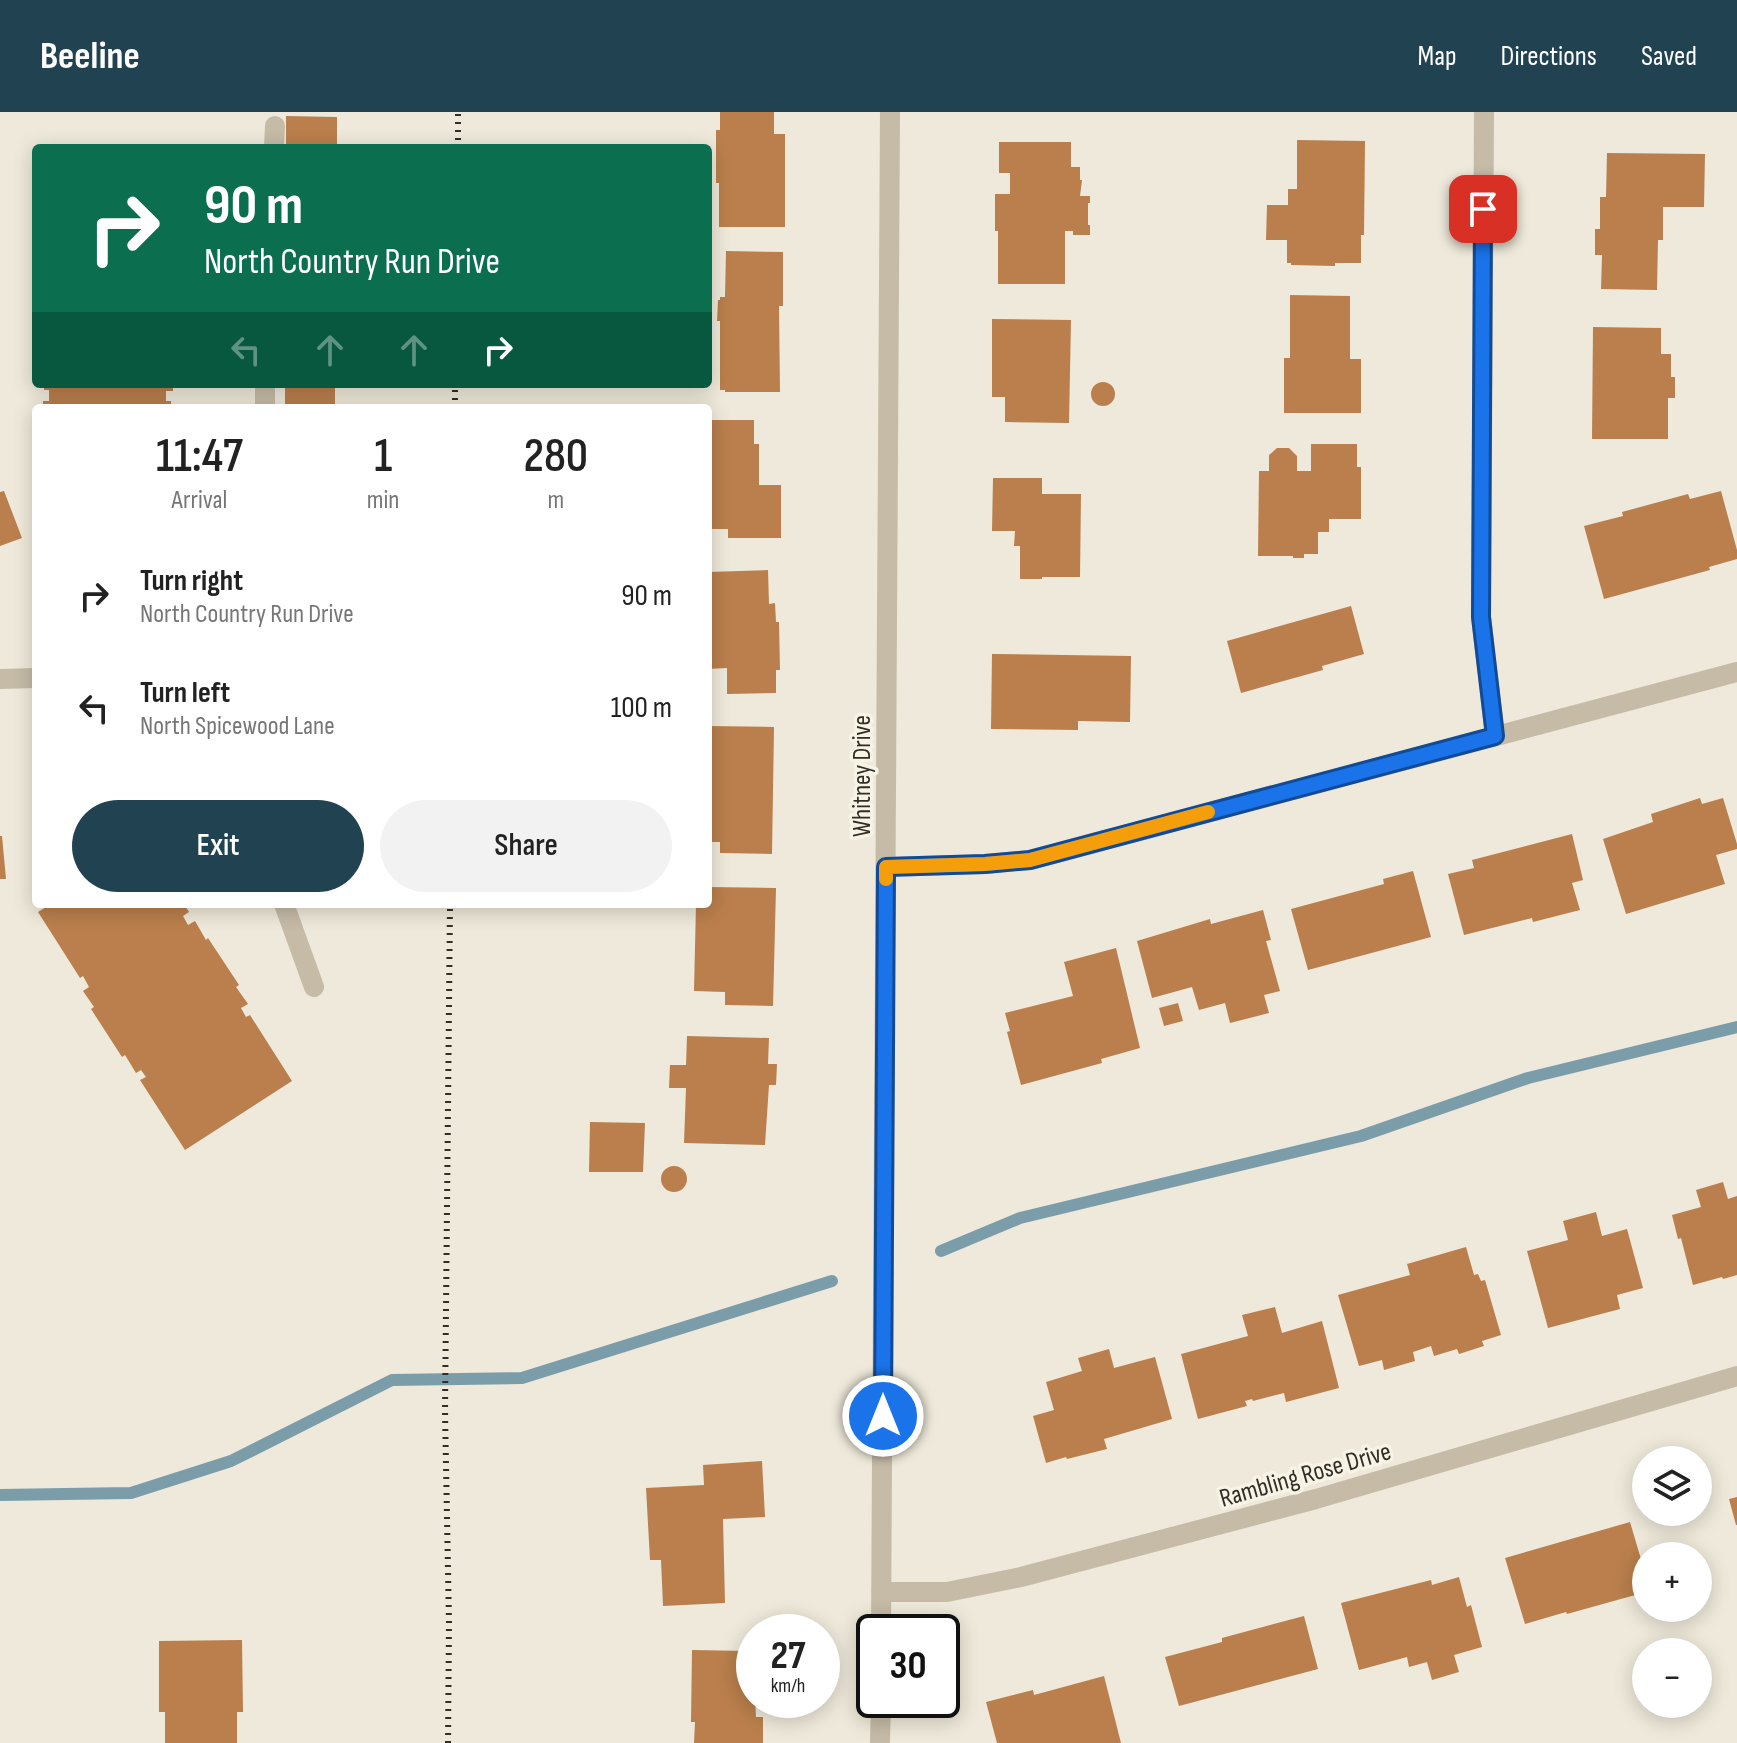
<!DOCTYPE html>
<html lang="en">
<head>
<meta charset="utf-8">
<style>
	body { margin:0; font-family:"Sofia Sans Condensed",sans-serif; background:#f2f2f2; color:#222; height:100vh; display:flex; flex-direction:column; font-size:30px; white-space:nowrap }
	* { box-sizing:border-box; margin:0 }
	p { font-size:26px; color:#767676 }
	.icon { flex:none; width:44px; height:44px; fill:none; stroke:currentColor; stroke-width:2; stroke-linecap:round; stroke-linejoin:round }
	.map { position:relative; flex:1; overflow:hidden }
	.drawer { position:absolute; left:32px; top:292px; width:680px; height:504px; display:flex; flex-direction:column; background:#fff; border-radius:8px; box-shadow:0 4px 20px #0003 }
	.drawer>* { flex:none }
	.guide { position:absolute; left:32px; top:32px; width:680px; height:244px; border-radius:8px; box-shadow:0 4px 20px #0003; background:#0b6e4f; color:#fff; overflow:hidden }
	.tools { position:absolute; left:1632px; top:1334px; display:grid; gap:16px }
	.tools a { display:grid; place-items:center; width:80px; height:80px; border-radius:50%; background:#fff; box-shadow:0 4px 20px #0003; font-size:40px }
	.speed { position:absolute; left:736px; top:1502px; display:flex; gap:16px; font-size:40px; font-weight:700; text-align:center }
	.speed>* { display:grid; place-content:center; width:104px; height:104px; border-radius:50%; background:#fff; box-shadow:0 4px 20px #0003; line-height:1 }
	.speed small { font-size:20px; font-weight:400 }
	.speed .limit { border:4px solid #111; border-radius:12px; background:#fff; color:#111 }
	.pin { position:absolute; display:grid; place-items:center; width:68px; height:68px; color:#fff; margin:-34px; border-radius:16px; box-shadow:0 4px 12px #0006 }
	.me { position:absolute; width:88px; margin:-44px; rotate:0deg; stroke-linejoin:round; filter:drop-shadow(0 0 6px #0008) }
	.turn { display:flex; align-items:center; gap:28px; height:168px; padding:0 40px; font-size:36px }
	.turn .icon { width:104px; height:104px; stroke-width:2.5 }
	.turn b { display:block; font-size:56px; line-height:68px }
	.lanes { display:flex; align-items:center; height:76px; padding:0 40px; background:#0003; justify-content:center; gap:40px; direction:ltr }
	.lanes .off { opacity:.35 }
	.eta { display:flex; justify-content:space-evenly; align-items:center; height:136px; text-align:center }
	.eta b { font-size:48px; font-weight:600; line-height:56px }
	.primary-button { display:flex; gap:16px; margin-top:auto; padding:16px 40px }
	.primary-button a { flex:1; height:92px; border-radius:48px; background:#214250; color:#fff; font-size:32px; font-weight:600; line-height:92px; text-align:center }
	.primary-button a+a { background:#f2f2f2; color:#222 }
	ul { padding:0; list-style:none }
	li { display:flex; align-items:center; gap:24px; height:112px; padding:0 40px }
	li div { flex:1 }
	li b { display:block; font-size:30px }
	li em { font-style:normal }
	header { display:flex; align-items:center; gap:48px; box-sizing:border-box; height:112px; padding:0 40px; background:#214250; color:#fff }
	header strong { font-size:38px }
	nav { display:flex; gap:44px; margin-inline-start:auto; font-size:28px }
	.map>svg:first-child { display:block }
</style>
</head>
<body>
<header>
<strong>Beeline</strong>
<nav><a>Map</a><a>Directions</a><a>Saved</a></nav>
</header>
<div class="map">
<svg width="1737" height="1631" viewBox="0 0 1737 1631">
	<rect width="100%" height="100%" fill="#eee9da"/>
	<g fill="none" stroke-linecap="round" stroke-linejoin="round">
		<!-- stream -->
		<path stroke="#7b9da9" stroke-width="12" d="M 941,1139 L 1020,1106 L 1361,1024 L 1528,966 L 1737,915
			M 0,1383 L 131,1381 L 231,1349 L 392,1268 L 522,1266 L 832,1169"/>
	</g>
	<!-- building -->
	<path fill="#ba7f4c" d="M 720,0 L 774,0 L 774,22 L 785,22 L 785,115 L 719,115 L 719,71 L 716,71 L 716,18 L 720,18 Z
		M 286,4 L 337,5 L 337,36 L 286,36 Z
		M 1297,28 L 1365,29 L 1364,123 L 1361,123 L 1361,151 L 1335,151 L 1335,154 L 1291,153 L 1291,151 L 1287,151 L 1287,128 L 1266,128 L 1267,93 L 1288,93 L 1288,77 L 1297,77 Z
		M 999,30 L 1071,30 L 1071,55 L 1080,55 L 1080,68 L 1082,68 L 1080,84 L 1090,84 L 1090,91 L 1088,91 L 1088,113 L 1090,113 L 1090,123 L 1073,123 L 1073,119 L 1065,119 L 1065,172 L 998,172 L 998,119 L 995,119 L 995,82 L 1010,82 L 1010,61 L 999,61 Z
		M 1607,41 L 1705,42 L 1704,95 L 1663,95 L 1663,128 L 1658,128 L 1657,178 L 1601,177 L 1602,143 L 1595,143 L 1595,117 L 1600,117 L 1600,85 L 1606,85 Z
		M 726,139 L 783,140 L 783,194 L 779,194 L 780,280 L 725,280 L 725,278 L 720,278 L 720,209 L 717,209 L 718,188 L 720,188 L 720,185 L 725,185 Z
		M 1290,183 L 1350,184 L 1350,247 L 1361,247 L 1361,301 L 1284,301 L 1284,246 L 1290,246 Z
		M 992,207 L 1071,208 L 1069,311 L 1005,310 L 1005,285 L 992,285 Z
		M 1593,215 L 1661,216 L 1661,242 L 1671,242 L 1671,265 L 1675,265 L 1675,286 L 1668,286 L 1668,327 L 1592,327 Z
		M1091 282a12 12 0 1 1 24 0a12 12 0 1 1-24 0Z
		M 44,272 L 173,272 L 173,279 L 166,279 L 166,289 L 171,289 L 171,296 L 43,296 L 43,289 L 49,289 L 49,278 L 44,278 Z
		M 285,272 L 335,272 L 335,296 L 285,296 Z
		M 708,308 L 754,308 L 754,332 L 759,332 L 759,373 L 781,373 L 781,426 L 728,426 L 728,417 L 708,417 Z
		M 1311,332 L 1357,332 L 1357,355 L 1361,355 L 1361,407 L 1329,407 L 1329,420 L 1318,420 L 1318,442 L 1304,442 L 1304,446 L 1293,446 L 1293,444 L 1258,444 L 1259,359 L 1269,359 L 1269,343 L 1277,336 L 1289,336 L 1297,344 L 1297,359 L 1311,359 Z
		M 993,366 L 1042,366 L 1042,382 L 1081,382 L 1080,465 L 1042,465 L 1042,467 L 1020,467 L 1020,434 L 1014,434 L 1015,419 L 992,419 Z
		M 4,379 L 22,426 L 0,434 L 0,380 Z
		M 1721,379 L 1737,438 L 1737,447 L 1709,455 L 1710,458 L 1604,487 L 1584,414 L 1623,404 L 1622,400 L 1688,382 L 1690,387 Z
		M 768,458 L 769,492 L 775,491 L 776,510 L 779,510 L 780,558 L 776,558 L 776,581 L 727,582 L 727,556 L 708,557 L 708,460 Z
		M 1351,494 L 1364,542 L 1322,554 L 1323,558 L 1241,581 L 1227,529 Z
		M 992,542 L 1131,544 L 1130,610 L 1078,609 L 1078,618 L 991,617 Z
		M 708,614 L 774,615 L 772,742 L 720,741 L 720,730 L 708,730 Z
		M 1700,686 L 1702,692 L 1723,686 L 1737,732 L 1737,737 L 1716,743 L 1725,772 L 1626,802 L 1603,727 L 1653,710 L 1651,702 Z
		M 1572,722 L 1583,768 L 1572,771 L 1580,798 L 1533,810 L 1532,806 L 1464,823 L 1448,762 L 1474,756 L 1472,748 Z
		M 0,724 L 2,724 L 6,767 L 0,767 Z
		M 1413,759 L 1431,825 L 1308,858 L 1291,797 L 1384,772 L 1383,767 Z
		M 708,775 L 776,776 L 773,894 L 725,893 L 725,880 L 694,879 L 696,792 L 708,792 Z
		M 51,792 L 184,792 L 189,800 L 183,804 L 188,813 L 195,809 L 206,828 L 208,826 L 239,873 L 236,875 L 248,892 L 241,896 L 246,905 L 250,903 L 292,969 L 185,1038 L 140,968 L 146,965 L 141,958 L 136,961 L 125,943 L 122,945 L 91,897 L 94,895 L 83,879 L 89,875 L 83,864 L 80,866 L 38,800 Z
		M 1263,798 L 1271,828 L 1266,829 L 1280,879 L 1264,883 L 1269,901 L 1230,911 L 1225,891 L 1199,898 L 1192,875 L 1152,886 L 1137,829 L 1210,807 L 1211,812 Z
		M 1116,836 L 1140,936 L 1101,947 L 1102,951 L 1021,973 L 1007,920 L 1010,919 L 1005,901 L 1073,884 L 1064,850 Z
		M 1178,891 L 1183,909 L 1164,914 L 1159,896 Z
		M 687,924 L 769,926 L 768,952 L 777,952 L 776,973 L 769,973 L 765,1033 L 684,1031 L 686,976 L 669,976 L 670,953 L 686,953 Z
		M 590,1010 L 645,1011 L 643,1060 L 589,1060 Z
		M661 1067a13 13 0 1 1 26 0a13 13 0 1 1-26 0Z
		M 1723,1070 L 1728,1087 L 1737,1084 L 1737,1163 L 1723,1167 L 1722,1165 L 1693,1173 L 1681,1126 L 1678,1127 L 1672,1103 L 1701,1095 L 1696,1078 Z
		M 1596,1100 L 1602,1124 L 1627,1117 L 1643,1176 L 1617,1183 L 1620,1197 L 1548,1216 L 1527,1139 L 1568,1128 L 1563,1109 Z
		M 1466,1135 L 1474,1163 L 1478,1162 L 1481,1169 L 1485,1168 L 1501,1223 L 1482,1229 L 1484,1234 L 1459,1242 L 1457,1237 L 1434,1244 L 1431,1234 L 1413,1240 L 1415,1249 L 1384,1258 L 1382,1248 L 1359,1254 L 1338,1183 L 1410,1163 L 1407,1152 Z
		M 1275,1195 L 1282,1221 L 1322,1209 L 1339,1276 L 1286,1290 L 1284,1281 L 1253,1289 L 1252,1287 L 1245,1289 L 1247,1294 L 1198,1307 L 1181,1242 L 1248,1224 L 1242,1203 Z
		M 1109,1237 L 1114,1256 L 1155,1245 L 1172,1307 L 1104,1327 L 1107,1337 L 1067,1347 L 1066,1345 L 1046,1351 L 1033,1304 L 1054,1298 L 1046,1270 L 1082,1259 L 1078,1246 Z
		M 762,1349 L 765,1405 L 723,1407 L 725,1491 L 663,1494 L 661,1448 L 650,1448 L 646,1376 L 704,1373 L 703,1353 Z
		M 1737,1385 L 1737,1413 L 1736,1413 L 1729,1387 Z
		M 1630,1410 L 1646,1464 L 1646,1480 L 1567,1502 L 1566,1500 L 1525,1512 L 1505,1446 Z
		M 1459,1465 L 1467,1495 L 1471,1493 L 1482,1535 L 1454,1543 L 1459,1560 L 1432,1568 L 1427,1550 L 1409,1555 L 1407,1545 L 1359,1558 L 1341,1491 L 1431,1468 L 1432,1473 Z
		M 1304,1504 L 1318,1557 L 1179,1594 L 1165,1545 L 1222,1530 L 1222,1526 Z
		M 242,1528 L 243,1600 L 237,1600 L 237,1631 L 165,1631 L 165,1600 L 159,1600 L 159,1529 Z
		M 692,1538 L 749,1539 L 748,1565 L 754,1565 L 756,1605 L 763,1605 L 763,1631 L 694,1631 L 695,1610 L 691,1610 Z
		M 1104,1564 L 1121,1631 L 997,1631 L 986,1590 L 1033,1578 L 1034,1583 Z"/>
	<g fill="none" stroke-linecap="round" stroke-linejoin="round">
		<!-- minor -->
		<path stroke="#c5bba7" stroke-width="20" d="M 1484,0 L 1481,505 L 1495,624
			M 274,36 L 275,14
			M 265,296 L 265,272
			M 0,567 L 36,566
			M 886,755 L 985,752 L 1030,748 L 1737,560
			M 284,792 L 314,875
			M 881,1480 L 947,1480 L 1021,1465 L 1316,1387 L 1737,1264
			M 881,1520 L 890,0
			M 880,1631 L 881,1588"/>
		<!-- rail -->
		<path stroke="#322d27" stroke-width="6" stroke-dasharray="2 6" stroke-linecap="butt" d="M 458,36 L 458,0
			M 455,296 L 455,272
			M 448,1631 L 449,1511 L 445,1299 L 450,792"/>
	</g>
	<g fill="none" stroke-linecap="round" stroke-linejoin="round">
		<!-- route casing -->
		<g stroke="#114b97" stroke-width="20">
			<path id="route" d="M 883,1304 L 886,755 L 985,752 L 1030,748 L 1495,624 L 1481,505 L 1483,97"/>
		</g>
		<!-- route -->
		<use href="#route" stroke="#1a73e8" stroke-width="14"/>
		<!-- slow -->
		<path stroke="#f59e0b" stroke-width="14" d="M 886,767 L 886,755 L 985,752 L 1030,748 L 1208,700"/>
	</g>
	<g text-anchor="middle" stroke-width="7" stroke-linejoin="round" paint-order="stroke">
		<!-- street labels -->
		<g font-size="26" fill="#322d27" stroke="#f7f3e5">
			<text transform="translate(861 664) rotate(-90)" y="9">Whitney Drive</text>
			<text transform="translate(1305 1362) rotate(-16)" y="9">Rambling Rose Drive</text>
		</g>
	</g>
</svg>
<div class="tools">
<a><svg class="icon" aria-label="layers" viewBox="0 0 24 24"><path d="M12 4l9 5-9 5-9-5zM3 14l9 5 9-5"/></svg></a>
<a>+</a>
<a>−</a>
</div>
<div class="speed"><div>27<small>km/h</small></div><div class="limit">30</div></div>
<div class="pin" style="left:1483px;top:97px;background:#d93025"><svg class="icon" aria-label="arrive" viewBox="0 0 24 24"><path d="M6 21V4h12l-3 4 3 4H6"/></svg></div>
<svg class="me" style="left:883px;top:1304px" viewBox="-20 -20 40 40"><circle r="17" fill="#1a73e8" stroke="#fff" stroke-width="3"/><path d="M0-11L8 9 0 5-8 9z" fill="#fff"/></svg>
<div class="guide">
<div class="turn"><svg class="icon" aria-label="right" viewBox="0 0 24 24"><path d="M7 20v-9h11M14 6l5 5-5 5"/></svg><div><b>90 m</b>North Country Run Drive</div></div>
<div class="lanes"><svg class="icon off" aria-label="left" viewBox="0 0 24 24"><path d="M17 20v-9H6M10 6l-5 5 5 5"/></svg><svg class="icon off" aria-label="ahead" viewBox="0 0 24 24"><path d="M12 20V5M6 11l6-6 6 6"/></svg><svg class="icon off" aria-label="ahead" viewBox="0 0 24 24"><path d="M12 20V5M6 11l6-6 6 6"/></svg><svg class="icon" aria-label="right" viewBox="0 0 24 24"><path d="M7 20v-9h11M14 6l5 5-5 5"/></svg></div>
</div>
<section class="drawer">
<div class="eta">
<div><b>11:47</b><p>Arrival</p></div>
<div><b>1</b><p>min</p></div>
<div><b>280</b><p>m</p></div>
</div>
<ul>
<li><svg class="icon" aria-label="right" viewBox="0 0 24 24"><path d="M7 20v-9h11M14 6l5 5-5 5"/></svg><div><b>Turn right</b><p>North Country Run Drive</p></div><em>90 m</em></li>
<li><svg class="icon" aria-label="left" viewBox="0 0 24 24"><path d="M17 20v-9H6M10 6l-5 5 5 5"/></svg><div><b>Turn left</b><p>North Spicewood Lane</p></div><em>100 m</em></li>
</ul>
<div class="primary-button"><a>Exit</a><a>Share</a></div>
</section>
</div>
</body>
</html>
